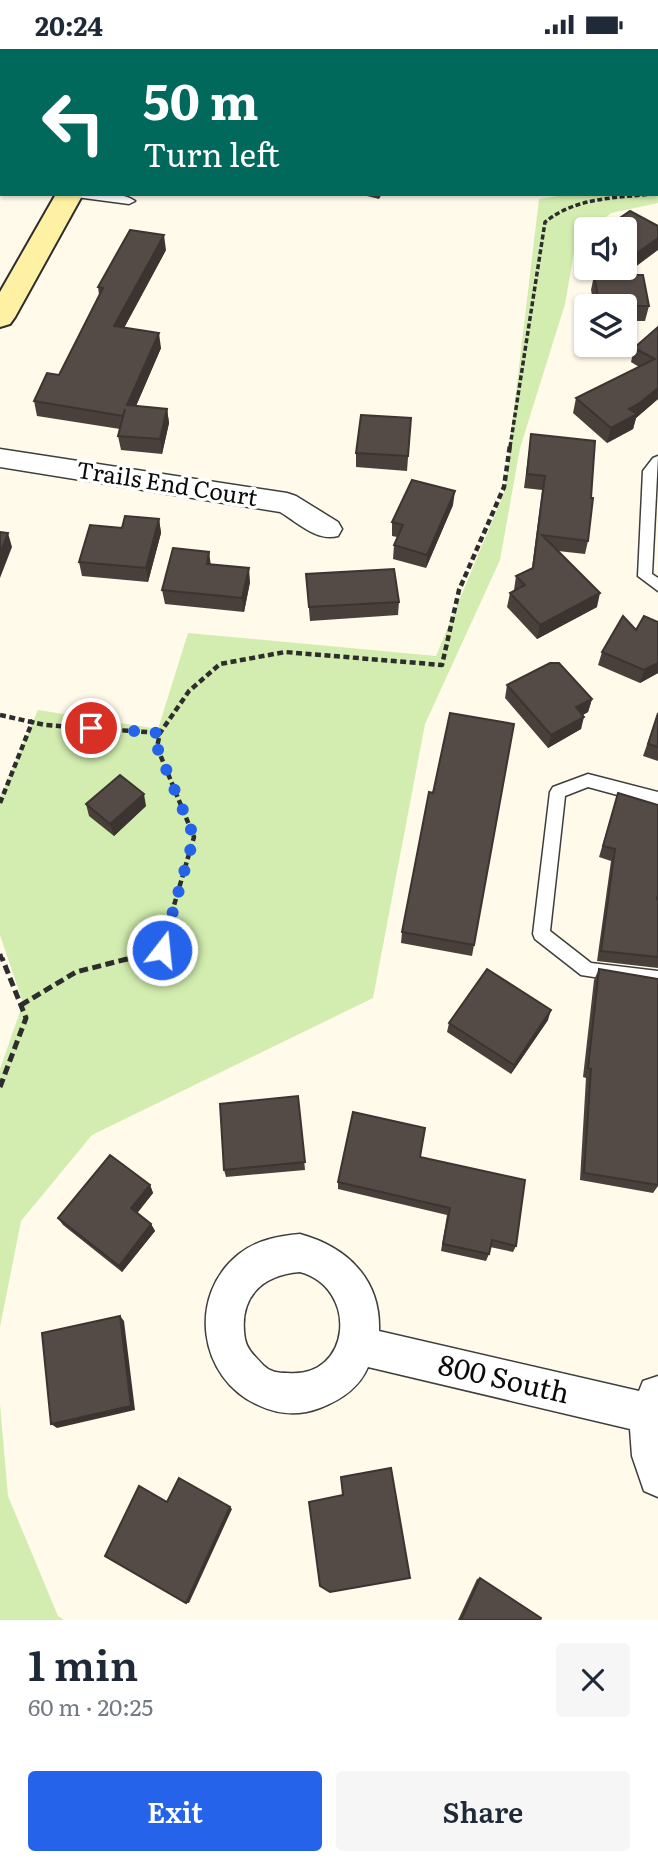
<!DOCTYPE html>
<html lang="en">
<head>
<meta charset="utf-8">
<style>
	body { margin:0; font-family:Literata,serif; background:#f6f6f7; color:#1f2937; height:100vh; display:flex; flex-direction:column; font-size:26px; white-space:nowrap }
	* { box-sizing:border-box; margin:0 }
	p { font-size:23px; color:#747a83 }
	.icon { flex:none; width:38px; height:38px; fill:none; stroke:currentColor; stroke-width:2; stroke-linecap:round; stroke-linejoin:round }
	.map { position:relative; height:1571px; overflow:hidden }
	.drawer { display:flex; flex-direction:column; background:#fff; flex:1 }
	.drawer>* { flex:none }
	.hud { position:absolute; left:0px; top:0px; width:658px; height:147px; box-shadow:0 2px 5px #0004; background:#00695c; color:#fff; overflow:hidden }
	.controls { position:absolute; left:574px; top:168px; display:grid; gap:14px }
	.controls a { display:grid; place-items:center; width:63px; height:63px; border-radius:7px; background:#fff; box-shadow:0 2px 5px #0004; font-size:35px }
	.pin { position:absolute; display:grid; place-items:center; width:60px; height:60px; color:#fff; margin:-30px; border:4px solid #fff; border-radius:50%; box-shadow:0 2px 7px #0007 }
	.me { position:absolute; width:77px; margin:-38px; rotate:16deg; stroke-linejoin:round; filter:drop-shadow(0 0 5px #0008) }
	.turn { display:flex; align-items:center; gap:24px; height:147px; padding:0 28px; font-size:32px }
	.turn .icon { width:91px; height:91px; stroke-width:2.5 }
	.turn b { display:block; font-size:49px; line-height:60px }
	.round { display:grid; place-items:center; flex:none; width:74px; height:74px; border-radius:7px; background:#f6f6f7 }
	.overview { display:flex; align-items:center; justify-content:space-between; height:119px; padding:0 28px }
	h1 { font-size:42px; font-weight:600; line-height:52px }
	.cta { display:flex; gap:14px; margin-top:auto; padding:14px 28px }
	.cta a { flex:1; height:80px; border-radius:7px; background:#2563eb; color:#fff; font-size:28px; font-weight:600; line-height:80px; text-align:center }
	.cta a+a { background:#f6f6f7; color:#1f2937 }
	.status { display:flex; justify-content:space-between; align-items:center; height:49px; padding:0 35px; background:#fff; direction:ltr }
	.status svg { height:19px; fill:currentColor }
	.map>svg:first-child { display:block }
</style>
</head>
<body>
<div class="status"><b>20:24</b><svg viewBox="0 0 49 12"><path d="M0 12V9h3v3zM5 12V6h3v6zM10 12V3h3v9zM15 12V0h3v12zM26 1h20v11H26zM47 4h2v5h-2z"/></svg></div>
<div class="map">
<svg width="658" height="1571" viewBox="0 0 658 1571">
	<rect width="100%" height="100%" fill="#fffae9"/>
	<!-- green -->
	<path fill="#d2edaf" d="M 658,132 L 658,154 L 611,164 L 590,180 L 586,180 L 576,192 L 565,255 L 520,399 L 500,511 L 425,675 L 373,949 L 92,1086 L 21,1172 L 0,1278 L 0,1020 L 23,954 L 0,886 L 0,749 L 38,661 L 158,680 L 188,584 L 436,607 L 504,444 L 539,150 L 571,145 L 656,145 Z
		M 0,1355 L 8,1447 L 58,1567 L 64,1571 L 0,1571 Z"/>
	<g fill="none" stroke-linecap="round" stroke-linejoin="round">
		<!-- lane casing -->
		<g stroke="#3e3e3e" stroke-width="3">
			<path id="lane" d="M 71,145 C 89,145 119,141 135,152 L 129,155 L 76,148 Z
				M 658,407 L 652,525 L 658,529 L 658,542 L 638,527 L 643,422 L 653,409 Z
				M 588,725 L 658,743 L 658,757 L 588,738 L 565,747 L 550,882 L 591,914 L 658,922 L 658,938 L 581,926 L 535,890 L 533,885 L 550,743 L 553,738 Z"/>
		</g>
		<!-- street casing -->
		<g stroke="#3e3e3e" stroke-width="3">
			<path id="street" d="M 350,0 L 371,0 L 349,2 Z
				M 0,90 L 2,90 L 2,102 L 0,102 Z
				M 0,400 L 287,444 L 296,447 L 338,473 L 342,480 L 338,487 C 317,493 297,473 280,463 L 0,418 Z
				M 300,1185 C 347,1198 381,1230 379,1282 L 639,1342 L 643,1332 L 658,1327 L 658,1448 L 644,1442 L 632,1407 L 630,1380 L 368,1318 C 359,1339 341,1351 320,1359 C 299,1367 279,1366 258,1356 C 198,1329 187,1246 239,1205 C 256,1191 279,1187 300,1185 ZM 300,1223 C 359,1239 352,1330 287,1324 C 278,1324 270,1323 263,1316 C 256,1308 247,1301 245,1290 C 238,1249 261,1226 300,1223 Z"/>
		</g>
		<!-- secondary casing -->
		<g stroke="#2d2d2d" stroke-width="4">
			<path id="secondary" d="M 179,0 L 203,0 L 178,2 Z
				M 56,145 L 83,145 L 15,268 L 10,275 L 0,278 L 0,243 Z"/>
		</g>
		<!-- path-far2 -->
		<path stroke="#2d2d2d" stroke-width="3.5" stroke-dasharray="5 2.5" stroke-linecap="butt" d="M 510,398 L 545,173 C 576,148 616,149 653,145"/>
		<!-- path-far1 -->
		<path stroke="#2d2d2d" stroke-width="4.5" stroke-dasharray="6 3.5" stroke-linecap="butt" d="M 0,666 L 45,676 L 160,684
			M 0,754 L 33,671
			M 0,905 L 2,911
			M 124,911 L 161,901 L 194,788 L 157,698 L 160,684 L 189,642 L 220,615 L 285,603 L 442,616 L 459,541 L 504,438 L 510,396"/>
		<!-- path -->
		<path stroke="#2d2d2d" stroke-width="5" stroke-dasharray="9 4.5" stroke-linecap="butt" d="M 21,956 L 76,923 L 131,909
			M 0,1038 L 26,969 L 2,909"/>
		<!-- lane -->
		<use href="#lane" fill="#fff" fill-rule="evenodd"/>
		<!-- street -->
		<use href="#street" fill="#fff" fill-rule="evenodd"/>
		<!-- secondary -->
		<use href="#secondary" fill="#fff1a4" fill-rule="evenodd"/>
	</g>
	<!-- wall -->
	<path fill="#49403c" d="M 389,0 L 658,0 L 658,91 L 656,91 L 656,2 L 389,2 Z
		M 359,145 L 382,145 L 379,150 Z
		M 658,177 L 634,219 L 625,213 L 625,180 Z
		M 166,201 L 124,279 L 161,299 L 136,357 L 167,360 L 169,374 L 162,405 L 121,401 L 118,387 L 120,380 L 37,367 L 34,352 L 59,326 L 99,246 L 98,238 Z
		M 594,226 L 649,257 L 645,272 L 625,272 L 625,257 L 594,257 L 591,241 Z
		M 658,278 L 658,350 L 636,369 L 633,380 L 607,394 L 573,364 L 576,349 L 639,318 L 631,313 L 634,299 Z
		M 411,369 L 407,422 L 356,418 L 356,404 Z
		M 531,385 L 588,492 L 585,505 L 558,502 L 597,558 L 537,590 L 507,558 L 510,544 L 514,542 L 514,541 L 516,527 L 532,519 L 542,441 L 524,439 Z
		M 453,456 L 426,519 L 393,510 L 394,496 L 397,488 L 392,487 L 392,473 Z
		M 159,470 L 161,484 L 148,533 L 82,527 L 79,513 L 122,479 Z
		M 306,525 L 399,553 L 398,566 L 310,572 Z
		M 250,533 L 244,563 L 165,555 L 162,541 Z
		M 658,573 L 658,624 L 640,634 L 598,616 L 602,603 L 636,581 Z
		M 507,636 L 592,650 L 588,663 L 583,666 L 581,680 L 548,699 L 505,649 Z
		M 658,664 L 658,712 L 643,707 Z
		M 433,744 L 474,896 L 472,907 L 401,894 L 402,883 Z
		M 618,744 L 658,850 L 658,919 L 597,912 L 611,812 L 599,808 Z
		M 86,755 L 146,757 L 114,787 L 89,767 Z
		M 599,920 L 658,1137 L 653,1144 L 580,1131 L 586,1029 L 583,1028 L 594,931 Z
		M 548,971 L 511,1025 L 447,983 L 449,974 Z
		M 298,1047 L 305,1121 L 226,1128 L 224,1121 Z
		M 420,1108 L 516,1197 L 513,1203 L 490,1198 L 489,1205 L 486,1212 L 441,1202 L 447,1166 L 338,1140 L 338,1133 Z
		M 150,1136 L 153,1144 L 137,1164 L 151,1175 L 155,1182 L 122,1223 L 63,1176 L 58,1169 Z
		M 480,1529 L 540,1571 L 458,1571 L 477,1530 Z"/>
	<!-- shaded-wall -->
	<path fill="#3c3431" d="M 79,0 L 97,0 L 95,2 L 77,2 Z
		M 469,0 L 479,0 L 479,2 L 467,2 Z
		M 164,186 L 166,201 L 117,292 L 114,277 Z
		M 658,189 L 658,201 L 634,219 L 637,204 Z
		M 159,284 L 161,299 L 130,371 L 127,356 Z
		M 658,339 L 658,350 L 636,369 L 633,380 L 607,394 L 611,379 L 629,360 Z
		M 167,360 L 169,374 L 162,405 L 160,390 Z
		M 455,442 L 453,456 L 426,519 L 427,506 Z
		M 159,470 L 161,484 L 148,533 L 146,519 Z
		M 8,484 L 12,498 L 0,529 L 0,505 Z
		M 209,503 L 211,517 L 207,515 Z
		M 249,519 L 250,533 L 244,563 L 242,549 Z
		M 600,544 L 597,558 L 537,590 L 540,576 Z
		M 658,614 L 658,624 L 640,634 L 644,621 Z
		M 592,650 L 588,663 L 573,671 L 576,658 Z
		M 584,668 L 581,680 L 548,699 L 551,686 Z
		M 144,745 L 146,757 L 114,787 L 110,775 Z
		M 551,961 L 548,971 L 511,1025 L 514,1016 Z
		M 150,1136 L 153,1144 L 135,1167 L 131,1159 Z
		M 151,1175 L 155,1182 L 122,1223 L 119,1217 Z
		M 120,1267 L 124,1272 L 135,1361 L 57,1379 L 51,1375 Z
		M 230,1458 L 232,1460 L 189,1554 L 186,1554 Z"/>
	<!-- building -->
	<path fill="#554b46" stroke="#3c3431" stroke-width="2" d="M 29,0 L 79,0 L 77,2 L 28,2 Z
		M 417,0 L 469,0 L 467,2 L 415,2 Z
		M 513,0 L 658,0 L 658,57 L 656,56 L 656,2 L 517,2 Z
		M 658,59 L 658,71 L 656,70 L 656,61 Z
		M 630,162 L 658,177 L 658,189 L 637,204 L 625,197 L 625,180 L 604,180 Z
		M 130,181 L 164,186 L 114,277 L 159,284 L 127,356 L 167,360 L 160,390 L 118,387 L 125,360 L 123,367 L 34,352 L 47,324 L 59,326 L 103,239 L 98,238 Z
		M 594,226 L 643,226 L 649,257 L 600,257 Z
		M 658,278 L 658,339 L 641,353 L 629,360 L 637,365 L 611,379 L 576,349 L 655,310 L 634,299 Z
		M 361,366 L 411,369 L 408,407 L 356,404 Z
		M 531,385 L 595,392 L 591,449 L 593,449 L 588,492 L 542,486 L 600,544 L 540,576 L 510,544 L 525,536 L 516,527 L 533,519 L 545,427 L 527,425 Z
		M 412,431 L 455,442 L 427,506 L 394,496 L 403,476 L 392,473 Z
		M 125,467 L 159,470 L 146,519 L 79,513 L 90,476 L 122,479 Z
		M 0,483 L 8,484 L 0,505 Z
		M 173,499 L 209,503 L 207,515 L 249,519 L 242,549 L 162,541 Z
		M 394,520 L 399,553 L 309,558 L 306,525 Z
		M 623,567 L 636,581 L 644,567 L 658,573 L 658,614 L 644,621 L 602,603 Z
		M 550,614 L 559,614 L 592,650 L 576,658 L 584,668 L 551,686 L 507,636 Z
		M 450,664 L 514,675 L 474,896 L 402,883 L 429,743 L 433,744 Z
		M 658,664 L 658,698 L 648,695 Z
		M 120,726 L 144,745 L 110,775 L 86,755 Z
		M 618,744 L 658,756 L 658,846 L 657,850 L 658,850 L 658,908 L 601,902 L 615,800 L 603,797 Z
		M 487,920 L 551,961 L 514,1016 L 449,974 Z
		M 599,920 L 658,930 L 658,1136 L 584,1124 L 591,1020 L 588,1019 Z
		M 298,1047 L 305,1113 L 224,1121 L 220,1055 Z
		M 353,1063 L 425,1079 L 420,1108 L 525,1131 L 516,1197 L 492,1191 L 489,1205 L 443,1195 L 450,1159 L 338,1133 Z
		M 110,1106 L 150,1136 L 131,1159 L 151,1175 L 119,1217 L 58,1169 Z
		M 120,1267 L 131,1357 L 51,1375 L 42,1284 Z
		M 391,1419 L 410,1529 L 330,1543 L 320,1537 L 309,1453 L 343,1446 L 341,1428 Z
		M 179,1429 L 230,1458 L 186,1554 L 105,1507 L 139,1437 L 167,1453 Z
		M 480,1529 L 541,1569 L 540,1571 L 461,1571 Z"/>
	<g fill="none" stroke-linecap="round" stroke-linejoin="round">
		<!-- route -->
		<path stroke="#2563eb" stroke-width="12" stroke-dasharray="0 21.6" d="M 91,679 L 160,684 L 157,698 L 194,788 L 162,901"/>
	</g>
	<g text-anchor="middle" stroke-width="7" stroke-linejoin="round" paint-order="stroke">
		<!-- street labels -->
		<g font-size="23" fill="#0b0b0b" stroke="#fff">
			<text transform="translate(167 435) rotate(9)" y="8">Trails End Court</text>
		</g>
		<!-- near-street labels -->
		<g font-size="28" fill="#0b0b0b" stroke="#fff">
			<text transform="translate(504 1330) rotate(13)" y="10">800 South</text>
		</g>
	</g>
</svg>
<div class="controls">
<a><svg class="icon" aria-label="sound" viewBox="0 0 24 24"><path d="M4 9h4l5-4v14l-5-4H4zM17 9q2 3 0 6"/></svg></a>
<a><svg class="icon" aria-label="layers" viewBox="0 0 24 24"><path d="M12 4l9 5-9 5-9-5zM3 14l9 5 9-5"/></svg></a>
</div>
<div class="pin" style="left:91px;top:679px;background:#d93025"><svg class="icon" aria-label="arrive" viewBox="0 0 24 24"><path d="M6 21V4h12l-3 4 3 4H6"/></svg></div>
<svg class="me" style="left:162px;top:901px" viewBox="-20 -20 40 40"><circle r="17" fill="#2563eb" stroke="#fff" stroke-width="3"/><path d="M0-11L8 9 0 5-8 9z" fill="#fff"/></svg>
<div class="hud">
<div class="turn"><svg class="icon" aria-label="left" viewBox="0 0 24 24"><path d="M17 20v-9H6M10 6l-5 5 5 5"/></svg><div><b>50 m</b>Turn left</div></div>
</div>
</div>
<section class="drawer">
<div class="overview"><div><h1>1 min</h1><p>60 m · 20:25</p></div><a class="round"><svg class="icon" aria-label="close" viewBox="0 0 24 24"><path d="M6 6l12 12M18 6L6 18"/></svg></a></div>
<div class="cta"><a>Exit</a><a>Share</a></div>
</section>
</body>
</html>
